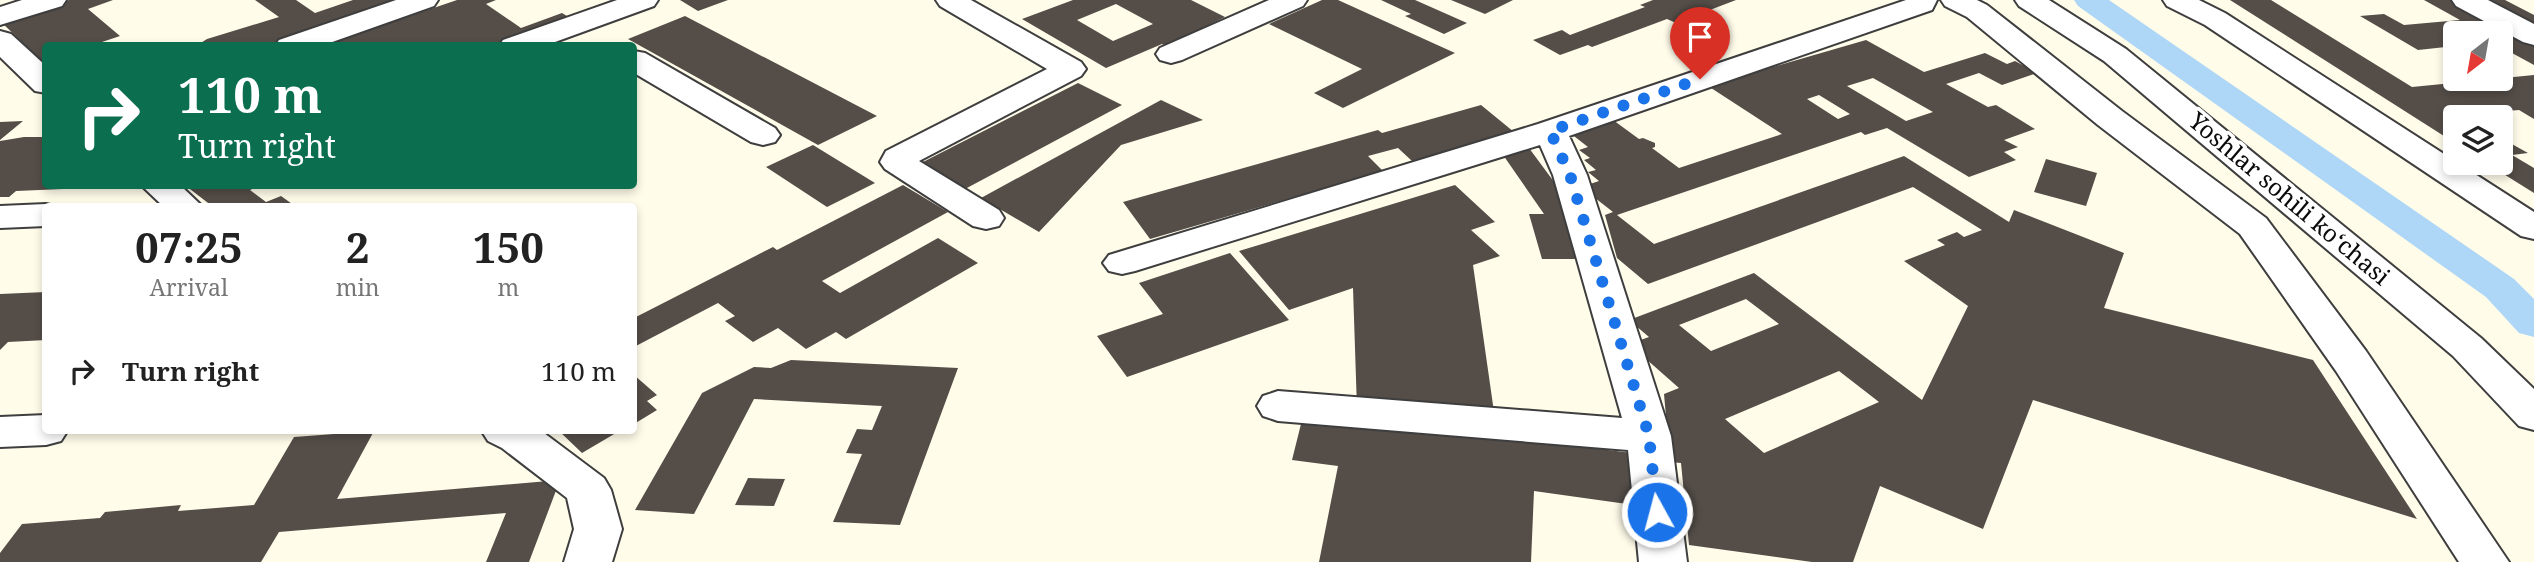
<!DOCTYPE html>
<html lang="en">
<head>
<meta charset="utf-8">
<style>
	body { margin:0; font-family:"Noto Serif",serif; background:#f2f2f2; color:#222; height:100vh; display:flex; flex-direction:column; font-size:26px; white-space:nowrap }
	* { box-sizing:border-box; margin:0 }
	p { font-size:23px; color:#767676 }
	.icon { flex:none; width:38px; height:38px; fill:none; stroke:currentColor; stroke-width:2; stroke-linecap:round; stroke-linejoin:round }
	.map { position:relative; flex:1; overflow:hidden }
	.drawer { position:absolute; left:42px; top:203px; width:595px; height:231px; display:flex; flex-direction:column; background:#fff; border-radius:7px; box-shadow:0 4px 10px #0003 }
	.drawer>* { flex:none }
	.guide { position:absolute; left:42px; top:42px; width:595px; height:147px; border-radius:7px; box-shadow:0 4px 10px #0003; background:#0b6e4f; color:#fff; overflow:hidden }
	.needle { width:46px; rotate:211deg }
	.buttons { position:absolute; left:2443px; top:21px; display:grid; gap:14px }
	.buttons a { display:grid; place-items:center; width:70px; height:70px; border-radius:7px; background:#fff; box-shadow:0 4px 10px #0003; font-size:35px }
	.pin { position:absolute; display:grid; place-items:center; width:60px; height:60px; color:#fff; margin:-72px -30px; border-radius:50% 50% 50% 0; rotate:-45deg; box-shadow:0 0 7px #0007 }
	.pin .icon { rotate:45deg }
	.me { position:absolute; width:77px; margin:-38px; rotate:353deg; stroke-linejoin:round; filter:drop-shadow(0 0 5px #0008) }
	.turn { display:flex; align-items:center; gap:24px; height:147px; padding:0 21px; font-size:32px }
	.turn .icon { width:91px; height:91px; stroke-width:2.5 }
	.turn b { display:block; font-size:49px; line-height:60px }
	.eta { display:flex; justify-content:space-evenly; align-items:center; height:119px; text-align:center }
	.eta b { font-size:42px; font-weight:700; line-height:49px }
	ul { padding:0; list-style:none }
	li { display:flex; align-items:center; gap:21px; height:98px; padding:0 21px }
	li div { flex:1 }
	li b { display:block; font-size:26px }
	li em { font-style:normal }
	.map>svg:first-child { display:block }
</style>
</head>
<body>
<div class="map">
<svg width="2534" height="562" viewBox="0 0 2534 562">
	<rect width="100%" height="100%" fill="#fffcea"/>
	<g fill="none" stroke-linecap="round" stroke-linejoin="round">
		<!-- canal -->
		<path fill="#aed6f6" fill-rule="evenodd" d="M 2074,0 L 2109,0 L 2514,279 L 2534,299 L 2534,337 L 2519,333 L 2486,297 L 2078,6 Z"/>
	</g>
	<!-- building -->
	<path fill="#544d48" fill-rule="evenodd" d="M 69,0 L 113,0 L 88,9 L 120,36 L 90,46 L 46,46 L 46,65 L 0,21 Z
		M 255,0 L 296,0 L 315,13 L 353,0 L 401,0 L 271,46 L 196,46 L 207,39 L 279,17 Z
		M 457,0 L 496,0 L 486,4 L 521,28 L 562,13 L 575,21 L 506,46 L 322,46 Z
		M 680,0 L 728,0 L 698,11 Z
		M 1073,0 L 1191,0 L 1225,17 L 1166,46 L 1162,44 L 1106,68 L 1022,19 ZM 1116,4 L 1153,24 L 1113,41 L 1077,20 Z
		M 1322,0 L 1338,0 L 1455,53 L 1343,108 L 1314,93 L 1362,69 L 1269,24 Z
		M 1381,0 L 1415,0 L 1467,23 L 1444,34 L 1405,16 L 1411,14 Z
		M 1451,0 L 1513,0 L 1485,14 Z
		M 1653,0 L 1736,0 L 1676,23 L 1667,19 L 1592,47 L 1588,45 L 1560,55 L 1533,40 L 1562,30 L 1570,35 L 1645,7 L 1640,5 Z
		M 2230,0 L 2271,0 L 2412,87 L 2534,75 L 2534,119 L 2519,110 L 2450,116 L 2455,120 L 2455,143 Z
		M 2424,0 L 2451,0 L 2534,45 L 2534,65 L 2501,47 L 2501,33 L 2455,33 L 2455,46 L 2418,50 L 2360,16 L 2384,14 L 2404,25 L 2460,20 Z
		M 2476,0 L 2505,0 L 2534,15 L 2534,31 Z
		M 685,16 L 877,116 L 818,145 L 628,39 Z
		M 1866,40 L 1924,72 L 1985,53 L 2007,64 L 2015,61 L 2037,73 L 2002,85 L 1979,73 L 1946,84 L 1988,107 L 1996,105 L 2035,129 L 2004,140 L 2018,147 L 2004,152 L 2016,160 L 1969,177 L 1887,128 L 1865,135 L 1861,132 L 1617,215 L 1654,244 L 1904,156 L 2009,222 L 2014,210 L 2124,253 L 2104,308 L 2313,360 L 2417,519 L 2033,400 L 1983,529 L 1880,486 L 1853,562 L 1812,562 L 1689,545 L 1681,463 L 1670,462 L 1664,394 L 1679,388 L 1629,344 L 1649,337 L 1629,320 L 1754,273 L 1922,400 L 1968,306 L 1904,261 L 1945,245 L 1937,240 L 1957,232 L 1964,237 L 1982,230 L 1913,187 L 1648,284 L 1617,258 L 1605,215 L 1613,212 L 1581,187 L 1599,181 L 1588,172 L 1596,170 L 1584,160 L 1590,158 L 1579,150 L 1588,147 L 1570,133 L 1613,120 L 1639,139 L 1643,138 L 1655,143 L 1655,147 L 1652,148 L 1679,168 L 1782,134 L 1708,86 ZM 1873,78 L 1933,112 L 1906,121 L 1847,86 ZM 1819,95 L 1850,114 L 1838,119 L 1807,99 ZM 1746,299 L 1779,324 L 1711,351 L 1679,325 ZM 1839,371 L 1879,402 L 1764,453 L 1725,419 Z
		M 1078,83 L 1122,105 L 965,189 L 921,163 Z
		M 1161,100 L 1203,120 L 1121,145 L 1039,232 L 981,198 Z
		M 1481,105 L 1514,132 L 1412,161 L 1398,148 L 1368,156 L 1383,171 L 1150,239 L 1123,202 L 1378,130 L 1382,133 Z
		M 23,121 L 0,140 L 0,122 Z
		M 24,137 L 46,137 L 46,186 L 67,186 L 63,189 L 16,191 L 9,197 L 0,197 L 0,141 Z
		M 2501,138 L 2528,153 L 2512,155 L 2534,168 L 2534,193 L 2486,163 L 2501,163 Z
		M 813,145 L 875,183 L 827,207 L 766,167 Z
		M 1529,148 L 1577,213 L 1592,259 L 1542,259 L 1529,214 L 1544,214 L 1501,152 Z
		M 2046,159 L 2097,173 L 2086,206 L 2034,192 Z
		M 903,185 L 948,212 L 822,281 L 840,293 L 938,238 L 978,263 L 846,339 L 836,332 L 806,349 L 778,328 L 753,342 L 725,321 L 735,316 L 718,303 L 634,347 L 634,318 L 773,247 L 777,250 Z
		M 1455,185 L 1495,222 L 1471,230 L 1500,256 L 1473,265 L 1494,412 L 1357,409 L 1353,288 L 1289,310 L 1239,251 Z
		M 186,186 L 260,186 L 250,190 L 266,202 L 281,196 L 295,206 L 212,206 Z
		M 1230,253 L 1289,320 L 1127,377 L 1097,336 L 1163,314 L 1139,283 Z
		M 46,292 L 46,340 L 8,342 L 0,350 L 0,294 Z
		M 791,360 L 958,368 L 900,525 L 833,522 L 862,454 L 846,453 L 857,429 L 872,430 L 882,406 L 754,399 L 694,514 L 635,510 L 702,393 L 754,367 L 771,368 Z
		M 634,375 L 657,395 L 647,401 L 657,410 L 634,424 Z
		M 1304,412 L 1632,453 L 1634,505 L 1534,491 L 1531,562 L 1319,562 L 1338,466 L 1292,460 Z
		M 558,430 L 621,430 L 582,453 Z
		M 374,431 L 337,499 L 560,480 L 529,562 L 486,562 L 506,513 L 279,532 L 261,562 L 0,562 L 0,553 L 22,524 L 100,518 L 105,512 L 181,505 L 178,511 L 254,505 L 294,437 Z
		M 748,478 L 785,479 L 774,506 L 735,505 Z"/>
	<g fill="none" stroke-linecap="round" stroke-linejoin="round">
		<!-- minor casing -->
		<g stroke="#3e3e3e" stroke-width="4">
			<path id="minor" d="M 22,0 L 66,0 L 62,6 L 0,25 L 0,7 Z
				M 396,0 L 438,0 L 434,6 L 321,46 L 275,46 L 279,40 Z
				M 617,0 L 658,0 L 654,6 L 544,46 L 499,46 L 503,40 Z
				M 936,0 L 971,0 L 1081,62 L 1086,69 L 1081,76 L 919,161 L 999,210 L 1004,218 L 999,226 L 986,229 L 973,226 L 885,169 L 880,162 L 886,151 L 1047,69 L 940,6 Z
				M 1269,0 L 1307,0 L 1303,6 L 1182,60 L 1171,63 L 1160,60 L 1156,54 L 1160,48 Z
				M 1906,0 L 1937,0 L 1932,10 L 1569,136 L 1587,175 L 1671,436 L 1687,562 L 1639,562 L 1628,450 L 1278,421 L 1263,416 L 1257,406 L 1263,396 L 1278,391 L 1622,418 L 1553,175 L 1540,145 L 1135,271 L 1122,274 L 1109,271 L 1103,263 L 1109,255 L 1538,124 Z
				M 1941,0 L 1977,0 L 1987,5 L 2122,111 L 2266,218 L 2366,351 L 2509,562 L 2459,562 L 2336,371 L 2240,234 L 2098,125 L 1967,17 L 1945,6 Z
				M 2015,0 L 2049,0 L 2126,49 L 2481,338 L 2534,389 L 2534,430 L 2519,426 L 2453,356 L 2104,61 L 2019,6 Z
				M 2163,0 L 2199,0 L 2225,13 L 2534,212 L 2534,239 L 2521,236 L 2205,25 L 2167,6 Z
				M 2452,0 L 2488,0 L 2534,24 L 2534,45 L 2523,42 L 2456,6 Z
				M 0,31 L 11,34 L 46,66 L 46,93 L 35,91 L 0,57 Z
				M 634,51 L 645,53 L 775,128 L 780,135 L 775,142 L 763,145 L 751,142 L 634,73 Z
				M 142,186 L 181,186 L 202,206 L 163,206 Z
				M 46,204 L 55,206 L 46,206 L 46,226 L 0,228 L 0,206 Z
				M 46,415 L 46,430 L 68,430 L 61,441 L 46,445 L 0,447 L 0,417 Z
				M 481,430 L 540,430 L 604,478 L 611,490 L 622,529 L 612,562 L 564,562 L 574,529 L 567,498 L 502,448 L 488,441 Z"/>
		</g>
		<!-- minor -->
		<use href="#minor" fill="#fff" fill-rule="evenodd"/>
	</g>
	<g fill="none" stroke-linecap="round" stroke-linejoin="round">
		<!-- route -->
		<path stroke="#1a73e8" stroke-width="12" stroke-dasharray="0 21.6" d="M 1657,512 L 1649,436 L 1570,175 L 1550,131 L 1700,79"/>
	</g>
	<g text-anchor="middle" stroke-width="7" stroke-linejoin="round" paint-order="stroke">
		<!-- street labels -->
		<g font-size="24" fill="#0b0b0b" stroke="#fff">
			<text transform="translate(2289 199) rotate(40)" y="8">Yoshlar sohili koʻchasi</text>
		</g>
	</g>
</svg>
<div class="buttons">
<a><svg class="needle" viewBox="-14 -14 28 28"><path d="M0-13l5 13h-10z" fill="#e53935"/><path d="M0 13l5-13h-10z" fill="#767676"/></svg></a>
<a><svg class="icon" aria-label="layers" viewBox="0 0 24 24"><path d="M12 4l9 5-9 5-9-5zM3 14l9 5 9-5"/></svg></a>
</div>
<div class="pin" style="left:1700px;top:79px;background:#d93025"><svg class="icon" aria-label="arrive" viewBox="0 0 24 24"><path d="M6 21V4h12l-3 4 3 4H6"/></svg></div>
<svg class="me" style="left:1657px;top:512px" viewBox="-20 -20 40 40"><circle r="17" fill="#1a73e8" stroke="#fff" stroke-width="3"/><path d="M0-11L8 9 0 5-8 9z" fill="#fff"/></svg>
<div class="guide">
<div class="turn"><svg class="icon" aria-label="right" viewBox="0 0 24 24"><path d="M7 20v-9h11M14 6l5 5-5 5"/></svg><div><b>110 m</b>Turn right</div></div>
</div>
<section class="drawer">
<div class="eta">
<div><b>07:25</b><p>Arrival</p></div>
<div><b>2</b><p>min</p></div>
<div><b>150</b><p>m</p></div>
</div>
<ul>
<li><svg class="icon" aria-label="right" viewBox="0 0 24 24"><path d="M7 20v-9h11M14 6l5 5-5 5"/></svg><div><b>Turn right</b></div><em>110 m</em></li>
</ul>
</section>
</div>
</body>
</html>
